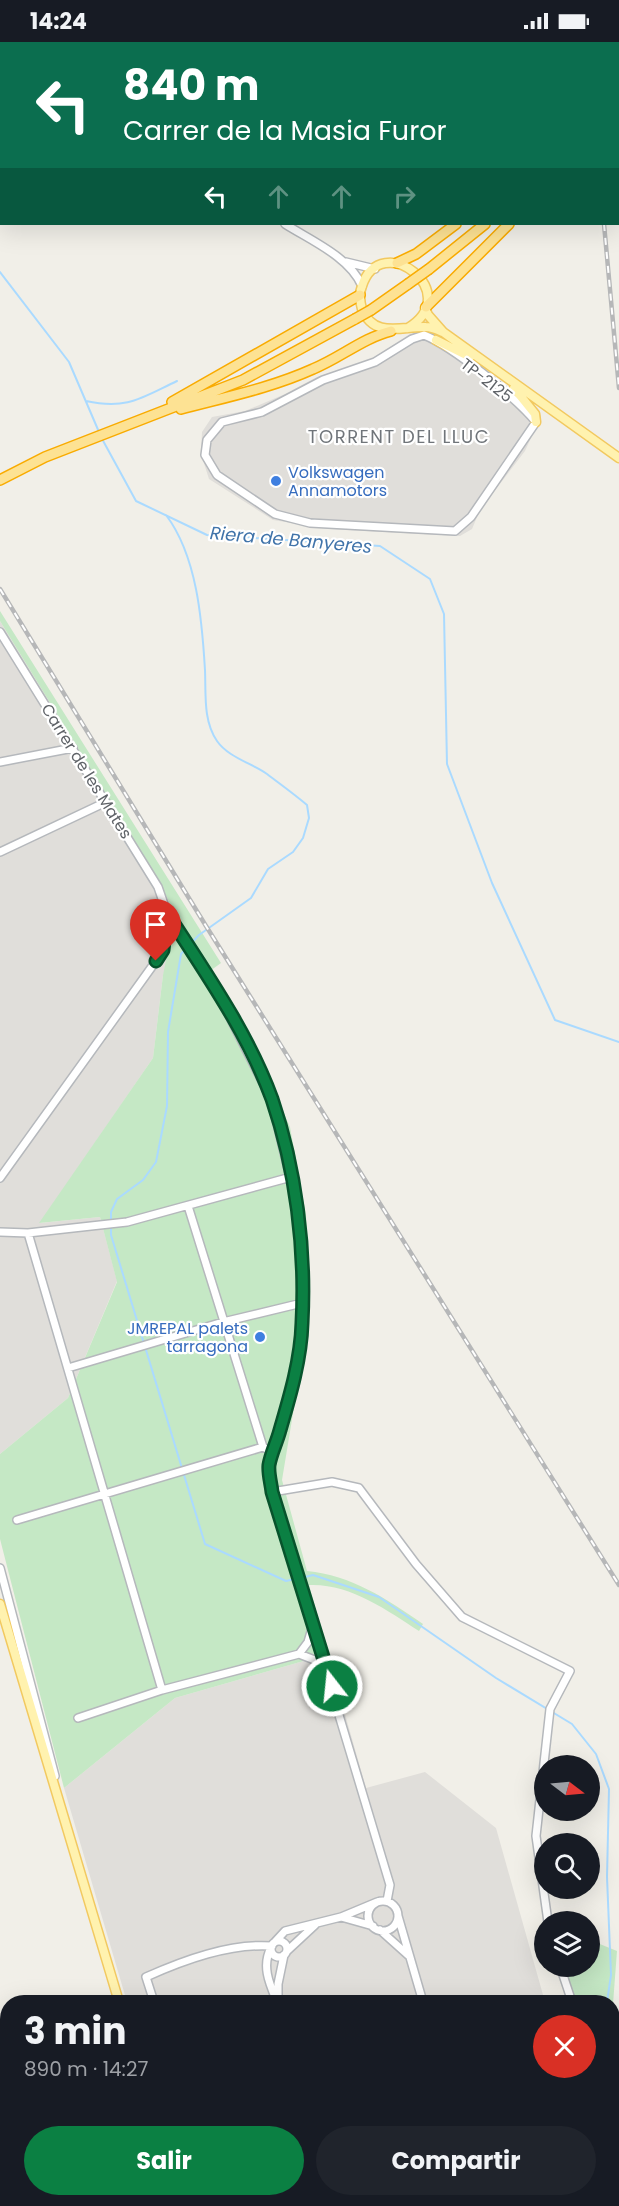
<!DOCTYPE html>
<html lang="es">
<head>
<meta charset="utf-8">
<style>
	body { margin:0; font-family:Poppins,sans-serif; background:#20242c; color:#f1f3f6; height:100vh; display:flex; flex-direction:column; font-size:22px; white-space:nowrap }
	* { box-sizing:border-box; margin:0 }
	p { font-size:20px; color:#9ea1a6 }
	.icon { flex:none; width:33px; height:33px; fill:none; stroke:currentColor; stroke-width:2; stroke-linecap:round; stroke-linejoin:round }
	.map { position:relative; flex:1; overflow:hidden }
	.sheet { position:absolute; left:0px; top:1953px; width:620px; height:212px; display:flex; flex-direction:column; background:#171b24; border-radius:24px 24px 0 0; box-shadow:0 6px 24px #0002 }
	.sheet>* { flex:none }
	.guide { position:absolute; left:0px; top:0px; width:620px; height:183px; box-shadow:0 6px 24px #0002; background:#0b6e4f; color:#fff; overflow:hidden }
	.needle { width:39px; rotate:106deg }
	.fabs { position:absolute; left:534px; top:1713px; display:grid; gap:12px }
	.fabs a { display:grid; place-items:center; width:66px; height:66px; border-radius:50%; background:#171b24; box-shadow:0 6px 24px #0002; font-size:30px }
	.pin { position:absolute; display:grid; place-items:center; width:51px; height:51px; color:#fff; margin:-62px -26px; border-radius:50% 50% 50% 0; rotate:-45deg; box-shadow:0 0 6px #0007 }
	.pin .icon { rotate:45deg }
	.me { position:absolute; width:66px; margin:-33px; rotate:344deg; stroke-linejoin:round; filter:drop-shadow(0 0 4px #0008) }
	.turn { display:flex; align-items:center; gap:21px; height:126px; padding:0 24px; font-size:27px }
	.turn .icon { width:78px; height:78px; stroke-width:2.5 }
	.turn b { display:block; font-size:42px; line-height:51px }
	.lanes { display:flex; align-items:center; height:57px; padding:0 24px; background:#0003; justify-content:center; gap:30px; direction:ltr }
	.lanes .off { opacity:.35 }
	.round { display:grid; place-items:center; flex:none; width:63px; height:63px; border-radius:32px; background:#20242c }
	.overview { display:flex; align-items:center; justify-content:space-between; height:102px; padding:0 24px }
	h1 { font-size:36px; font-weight:700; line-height:45px }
	.cta { display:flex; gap:12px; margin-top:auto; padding:12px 24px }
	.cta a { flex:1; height:69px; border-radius:36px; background:#0b8043; color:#fff; font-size:24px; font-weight:700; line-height:69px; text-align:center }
	.cta a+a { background:#20242c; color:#f1f3f6 }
	.status { display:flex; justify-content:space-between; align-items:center; height:42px; padding:0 30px; background:#171b24; direction:ltr }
	.status svg { height:16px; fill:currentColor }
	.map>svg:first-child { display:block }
</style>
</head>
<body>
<div class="status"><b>14:24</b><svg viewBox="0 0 49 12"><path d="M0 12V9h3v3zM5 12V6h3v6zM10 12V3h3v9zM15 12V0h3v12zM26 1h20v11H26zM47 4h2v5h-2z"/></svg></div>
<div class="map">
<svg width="619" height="2164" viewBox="0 0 619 2164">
	<rect width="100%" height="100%" fill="#f1efe8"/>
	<!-- industrial -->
	<path fill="#e0deda" d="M 422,290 L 435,291 L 534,364 L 541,374 L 525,409 L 480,468 L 472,487 L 460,494 L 329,487 L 273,478 L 209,437 L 201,412 L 202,390 L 212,375 L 245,369 L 285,352 L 317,335 L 368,319 L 410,292 Z
		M 0,579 L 159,839 L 183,889 L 163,933 L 153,1016 L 40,1181 L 100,1175 L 117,1239 L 68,1356 L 0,1412 Z
		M 328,1612 L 366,1746 L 425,1730 L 496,1786 L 545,1960 L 127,1960 L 64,1746 L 175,1656 Z
		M 184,2157 L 601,2157 L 603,2164 L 186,2164 Z"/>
	<!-- green -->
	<path fill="#c5e8c5" d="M 0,569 L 221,921 L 210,929 L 245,984 L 290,1085 L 306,1173 L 309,1275 L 282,1438 L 307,1529 C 351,1533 387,1557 423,1582 L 419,1589 C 387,1568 349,1541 309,1543 L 328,1612 L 175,1656 L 64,1746 L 0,1497 L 0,1412 L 68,1356 L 117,1240 L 100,1175 L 39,1181 L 153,1016 L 163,933 L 171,894 L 183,889 L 159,839 L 0,579 Z
		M 590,1898 L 617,1909 L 612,1975 L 619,2004 L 619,2074 L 612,2056 L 612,1960 L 574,1960 L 563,1925 L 590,1924 Z"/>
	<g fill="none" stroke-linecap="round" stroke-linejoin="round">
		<!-- stream -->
		<path stroke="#aadaff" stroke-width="2" d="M 0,230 L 69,320 L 99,390
			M 86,359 C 127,368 141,356 177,339
			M 101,395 L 136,459 L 207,493 L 380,504 L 430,537 L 444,572 L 447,722 L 492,841 L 555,978 L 619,1000
			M 166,473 C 197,514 202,578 205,628 C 206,652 203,679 217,699 C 228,715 251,721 267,732 C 280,742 294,752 307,763 L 309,776 L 303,796 L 293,810 L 268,827 L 251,856 L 199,893 L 181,912 L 168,990 L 167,1064 L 156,1120 L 143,1138 L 117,1157 L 111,1170 L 111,1193 L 205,1502 L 286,1539 L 295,1537
			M 301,1536 L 313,1533 L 379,1555 L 496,1636 L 572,1682 L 596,1712 L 609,1747 L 607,1835 L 611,1933 L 607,1960
			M 612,1989 L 619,1999"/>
		<!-- minor casing -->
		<g stroke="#b5b8bc" stroke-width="10">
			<path id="minor" d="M 15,0 L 17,2
				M 0,20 L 2,18
				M 0,105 L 2,103
				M 285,182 C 310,198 350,215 362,244
				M 346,220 L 375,227
				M 424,293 C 454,305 516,356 536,380 L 471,475 L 455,489 L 310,481 L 275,472 L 217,433 L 205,413 L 207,398 L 222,380 L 262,370 L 323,338 L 375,320 L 412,297 Z
				M 0,590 L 158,845 L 167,871 L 214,944 L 271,1057 L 296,1160 L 301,1217 L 302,1283 L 292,1346 L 269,1425 L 272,1450 L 390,1843 L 387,1859
				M 0,720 L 73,706
				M 0,810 L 106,760
				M 0,1136 L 156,919 L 163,908 L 167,871
				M 188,1164 L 263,1405 L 272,1410
				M 0,1190 L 28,1191 L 127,1180 L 291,1135
				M 28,1191 L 162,1648
				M 68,1326 L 223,1280 L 302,1261
				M 272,1450 L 332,1440 L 359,1446 L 416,1522 L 462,1575 L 570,1629 L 550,1667 L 536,1794 L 548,1880
				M 17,1478 L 263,1405
				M 0,1526 L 55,1734
				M 299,1612 L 308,1600 L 313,1583
				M 78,1676 L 162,1648 L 299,1612 L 325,1622
				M368 1874a15 15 0 1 1 30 0a15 15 0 1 1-30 0Z
				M 398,1874 L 423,1960
				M 341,1875 L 373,1884
				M 380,1888 L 409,1914
				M271 1907a8 8 0 1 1 16 0a8 8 0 1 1-16 0Z
				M 273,1902 L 285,1889 L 341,1875 L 377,1860
				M 271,1906 C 261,1924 270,1943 277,1960
				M 287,1909 L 315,1883
				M 560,1924 L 572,1960
				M 278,1958 L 278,1942 L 284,1913
				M 154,1960 L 146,1935 C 184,1918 230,1901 272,1904
				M 612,2062 L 619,2079
				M 335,2157 L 337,2164
				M 484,2157 L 485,2164
				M 297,2164 L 331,2157"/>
		</g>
		<!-- major casing -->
		<g stroke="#f2c960" stroke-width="11">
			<path id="major" d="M 425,266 L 428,273 L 443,290 L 619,416
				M 408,286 C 466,251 381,186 362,244 C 359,251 360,260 362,267 C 374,297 402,284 426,285 C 432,285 438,288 443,290
				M 436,298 L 470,315
				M 514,346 L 535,372 L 536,380
				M 0,1562 L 119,1960
				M 178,2157 L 180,2164"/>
		</g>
		<!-- highway casing -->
		<g stroke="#f9ab00" stroke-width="12">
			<path id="highway" d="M 618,34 L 619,33
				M 397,221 L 416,212 L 456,182
				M 429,227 L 485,182
				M 426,265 L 509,182
				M 371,268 L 408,242
				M 172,360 L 360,253
				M 181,367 C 226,355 271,346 313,327 C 340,316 363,296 391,289
				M 0,438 L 45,415 L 243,338 L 355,277"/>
		</g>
		<!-- minor -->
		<use href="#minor" stroke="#fff" stroke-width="7"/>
		<!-- major -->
		<use href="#major" stroke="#fff2af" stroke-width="8"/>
		<!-- highway -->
		<use href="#highway" stroke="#fde293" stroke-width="9"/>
		<!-- rail casing -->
		<g stroke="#b6b7b8" stroke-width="4.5">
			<path id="rail" d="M 588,0 L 588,2
				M 604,182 L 619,346
				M 0,547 L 206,884 L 619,1543"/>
		</g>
		<!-- rail -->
		<use href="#rail" stroke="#fff" stroke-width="2" stroke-dasharray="7" stroke-linecap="butt"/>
		<!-- highway-bridge casing -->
		<g stroke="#f9ab00" stroke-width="12" stroke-linecap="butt">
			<path id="highway-bridge" d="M 408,242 L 429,227
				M 355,277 L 371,268"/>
		</g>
		<!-- highway-bridge -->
		<use href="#highway-bridge" stroke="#fde293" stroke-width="9"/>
	</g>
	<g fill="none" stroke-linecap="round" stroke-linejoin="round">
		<!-- route casing -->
		<g stroke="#07532c" stroke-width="15">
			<path id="route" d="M 156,919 L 163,908 L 167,871 C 205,930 248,991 272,1057 C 296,1127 306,1208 302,1281 C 301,1317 290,1354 280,1388 C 277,1400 271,1411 269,1423 C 268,1431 271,1441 272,1450 L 332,1644"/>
		</g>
		<!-- route -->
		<use href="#route" stroke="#0b8043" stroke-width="10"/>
	</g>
	<!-- markers -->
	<g fill="#3f7fe0" stroke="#fff" stroke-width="2">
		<circle cx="276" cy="439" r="6"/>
		<circle cx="260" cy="1295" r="6"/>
	</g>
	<g text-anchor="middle" stroke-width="4.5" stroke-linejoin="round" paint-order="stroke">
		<!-- street labels -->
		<g font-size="16" fill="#5f6368" stroke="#fff">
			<text transform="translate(487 338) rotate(38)" y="6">TP-2125</text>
			<text transform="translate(87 729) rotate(58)" y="6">Carrer de les Mates</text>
		</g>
		<!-- shop labels -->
		<g font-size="16" fill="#366cbe" stroke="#fff" text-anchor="start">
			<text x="288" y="436">Volkswagen<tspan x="288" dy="18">Annamotors</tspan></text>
			<text x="248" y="1292" text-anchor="end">JMREPAL palets<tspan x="248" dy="18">tarragona</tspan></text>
		</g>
		<!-- neighbourhood labels -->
		<g font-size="18" letter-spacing="1.5" fill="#70757a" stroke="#fff">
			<text x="399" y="401">TORRENT DEL LLUC</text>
		</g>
		<!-- water labels -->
		<g font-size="18" font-style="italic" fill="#4174aa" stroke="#fff">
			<text transform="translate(291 498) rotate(5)" y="6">Riera de Banyeres</text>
		</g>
	</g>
</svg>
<div class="fabs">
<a><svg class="needle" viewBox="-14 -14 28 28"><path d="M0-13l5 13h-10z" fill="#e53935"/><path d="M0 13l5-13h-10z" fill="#9ea1a6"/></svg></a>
<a><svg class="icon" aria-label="search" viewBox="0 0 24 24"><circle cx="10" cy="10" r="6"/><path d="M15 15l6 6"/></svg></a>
<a><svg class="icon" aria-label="layers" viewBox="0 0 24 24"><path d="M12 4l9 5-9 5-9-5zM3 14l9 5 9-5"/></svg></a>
</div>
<div class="pin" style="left:156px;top:919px;background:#d93025"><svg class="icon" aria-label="arrive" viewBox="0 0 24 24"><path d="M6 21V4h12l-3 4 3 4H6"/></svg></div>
<svg class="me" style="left:332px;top:1644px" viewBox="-20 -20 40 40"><circle r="17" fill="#0b8043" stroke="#fff" stroke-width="3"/><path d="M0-11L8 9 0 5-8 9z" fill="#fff"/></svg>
<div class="guide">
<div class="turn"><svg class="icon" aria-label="left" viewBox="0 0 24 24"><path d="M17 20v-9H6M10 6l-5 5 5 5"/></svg><div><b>840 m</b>Carrer de la Masia Furor</div></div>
<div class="lanes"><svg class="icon" aria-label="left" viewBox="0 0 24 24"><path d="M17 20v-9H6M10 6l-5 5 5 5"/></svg><svg class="icon off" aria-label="ahead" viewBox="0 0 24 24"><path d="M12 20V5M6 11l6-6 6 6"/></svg><svg class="icon off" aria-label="ahead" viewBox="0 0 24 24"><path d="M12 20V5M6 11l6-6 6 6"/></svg><svg class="icon off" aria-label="right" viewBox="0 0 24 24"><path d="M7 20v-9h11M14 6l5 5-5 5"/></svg></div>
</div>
<section class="sheet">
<div class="overview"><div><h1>3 min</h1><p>890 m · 14:27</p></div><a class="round" style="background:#d93025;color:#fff"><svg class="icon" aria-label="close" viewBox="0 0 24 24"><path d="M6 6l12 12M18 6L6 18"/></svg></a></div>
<div class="cta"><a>Salir</a><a>Compartir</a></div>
</section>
</div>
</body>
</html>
